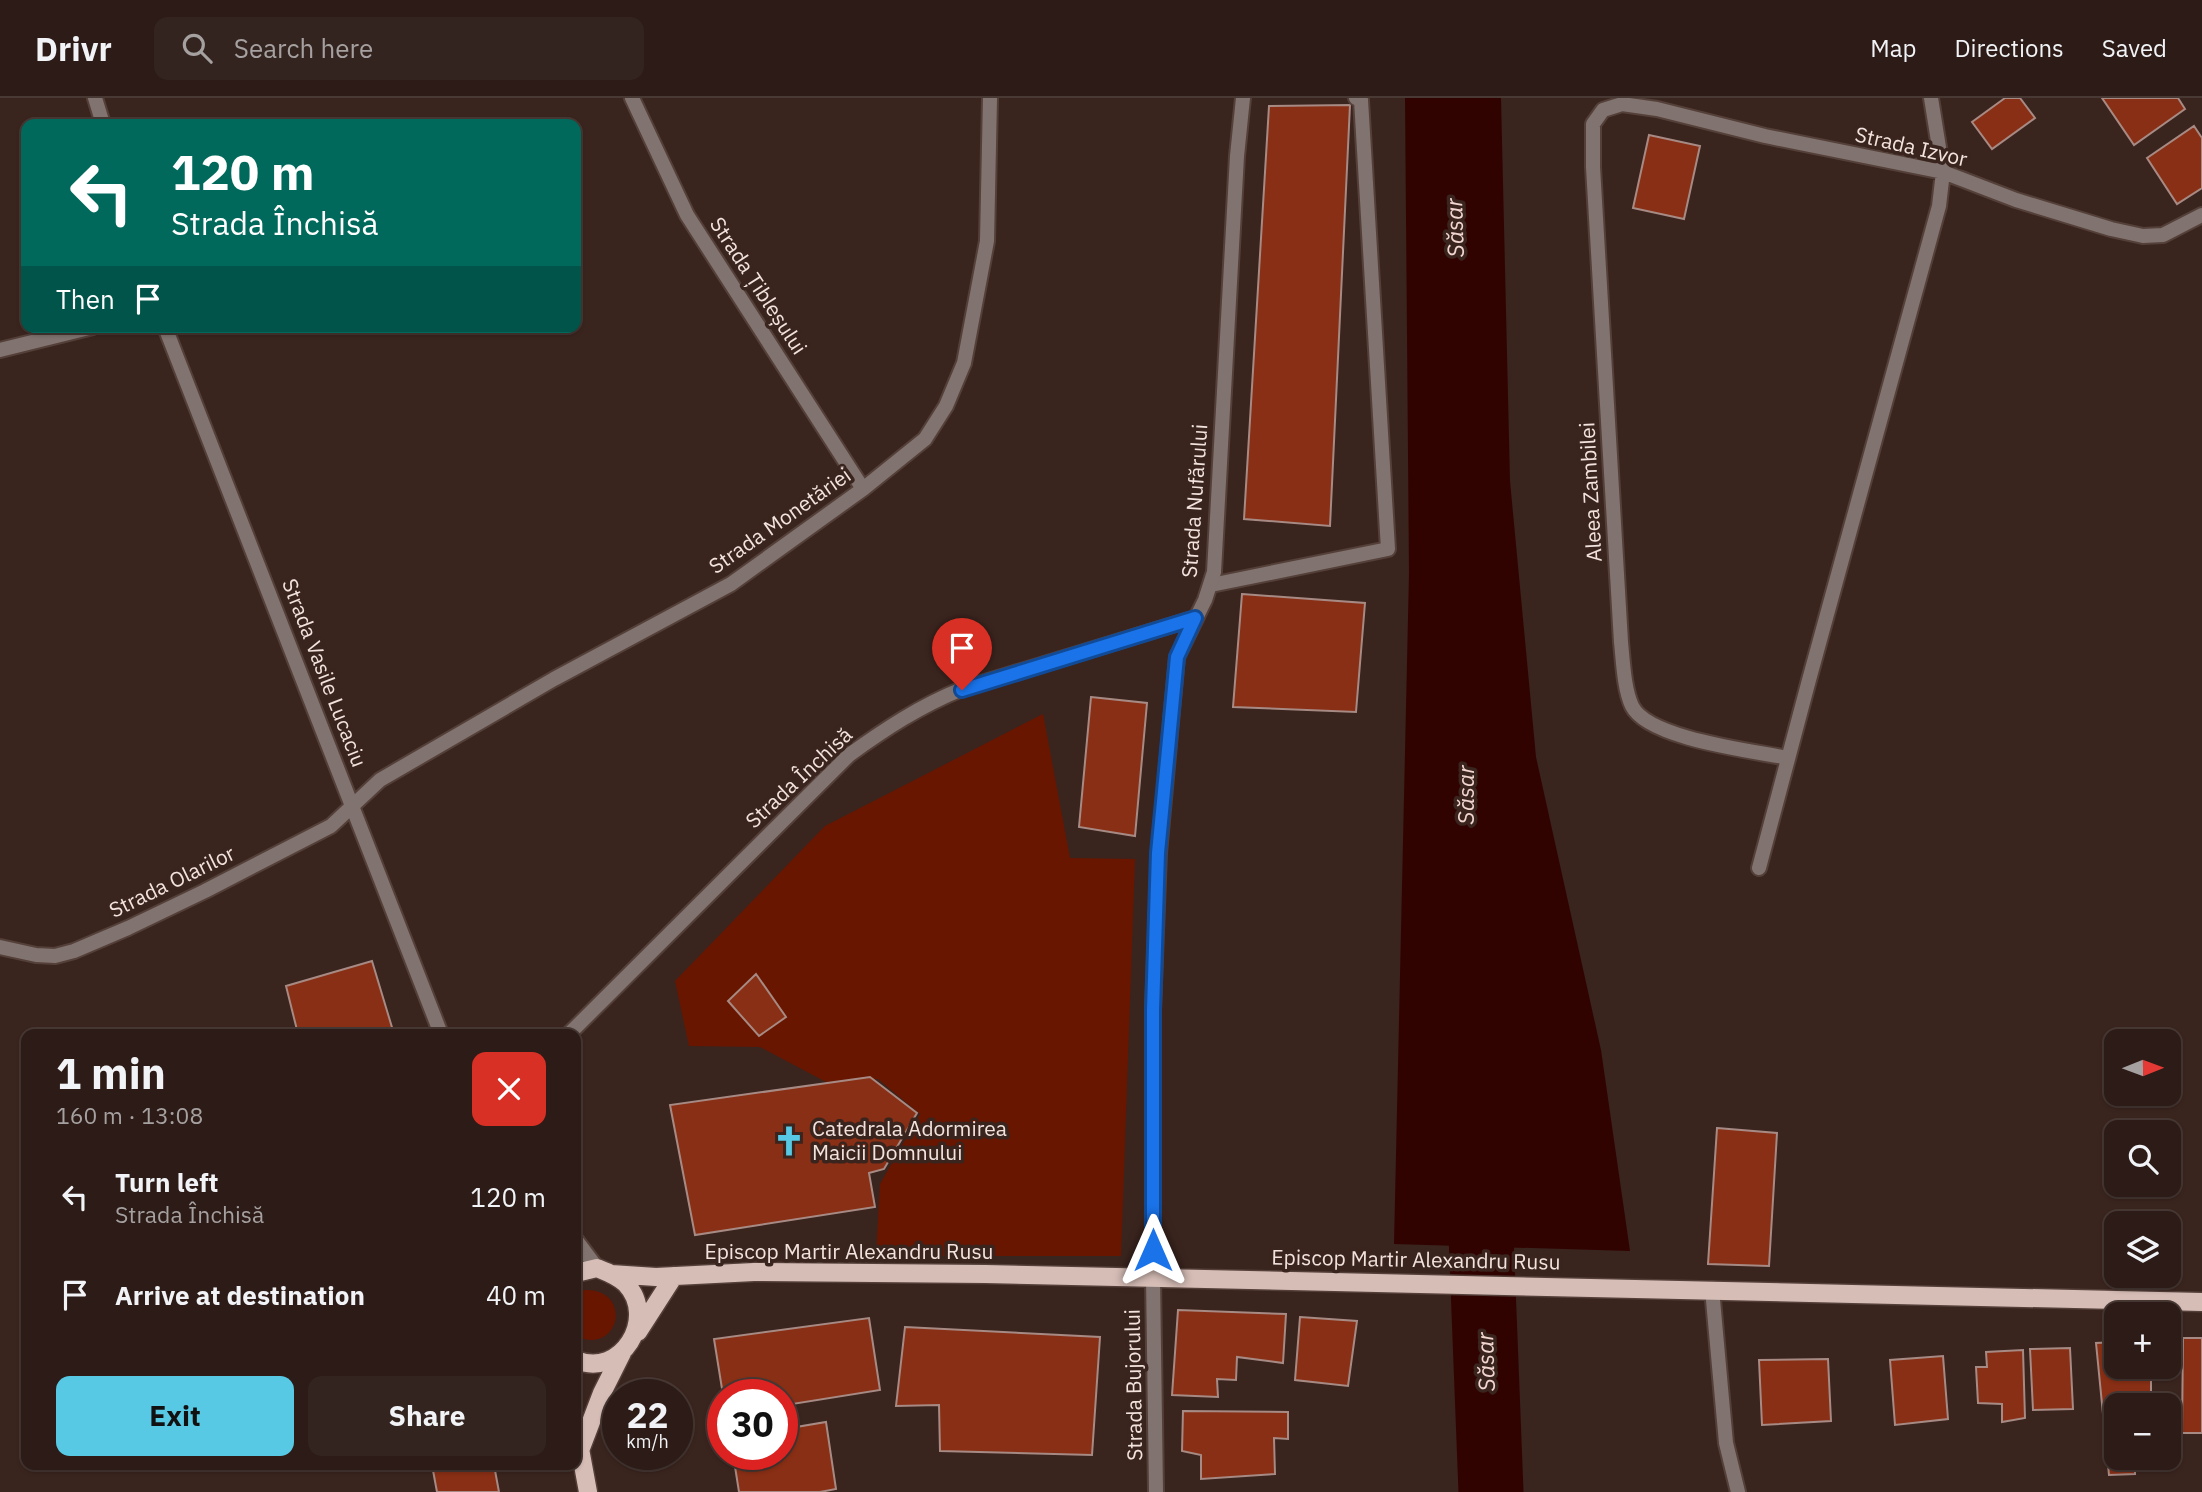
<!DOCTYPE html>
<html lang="en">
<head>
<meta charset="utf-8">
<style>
	body { margin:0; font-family:"IBM Plex Sans",sans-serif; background:#34241f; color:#f1f3f6; height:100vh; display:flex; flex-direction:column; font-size:26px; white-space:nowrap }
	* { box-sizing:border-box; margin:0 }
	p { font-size:23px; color:#a6a1a1 }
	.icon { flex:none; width:38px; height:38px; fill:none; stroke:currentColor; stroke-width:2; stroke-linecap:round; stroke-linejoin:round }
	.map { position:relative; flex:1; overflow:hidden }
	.side { position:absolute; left:21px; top:931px; width:560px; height:441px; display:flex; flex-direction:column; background:#2c1b16; border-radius:14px; box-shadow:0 2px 5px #0004,0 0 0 2px #483935 }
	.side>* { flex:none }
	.hud { position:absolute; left:21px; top:21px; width:560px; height:214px; border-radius:14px; box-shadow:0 2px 5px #0004,0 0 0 2px #483935; background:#00695c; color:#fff; overflow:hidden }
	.needle { width:46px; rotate:89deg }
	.buttons { position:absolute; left:2104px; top:931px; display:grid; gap:14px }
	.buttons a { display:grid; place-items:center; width:77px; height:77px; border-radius:14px; background:#2c1b16; box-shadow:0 2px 5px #0004,0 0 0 2px #483935; font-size:35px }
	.speed { position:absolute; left:602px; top:1281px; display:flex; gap:14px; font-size:35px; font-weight:700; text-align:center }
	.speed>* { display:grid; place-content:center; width:91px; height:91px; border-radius:50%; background:#2c1b16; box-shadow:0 2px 5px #0004,0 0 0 2px #483935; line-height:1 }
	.speed small { font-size:18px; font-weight:400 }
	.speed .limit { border:10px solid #d22; background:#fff; color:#111 }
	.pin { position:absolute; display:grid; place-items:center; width:60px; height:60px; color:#fff; margin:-72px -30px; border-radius:50% 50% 50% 0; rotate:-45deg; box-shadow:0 0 7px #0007 }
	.pin .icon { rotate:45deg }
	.me { position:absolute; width:77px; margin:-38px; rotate:0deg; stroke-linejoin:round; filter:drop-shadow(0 0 5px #0008) }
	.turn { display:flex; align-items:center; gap:24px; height:147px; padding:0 35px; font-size:32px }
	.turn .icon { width:91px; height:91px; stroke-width:2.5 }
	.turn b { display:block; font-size:49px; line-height:60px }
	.then { display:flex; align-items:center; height:66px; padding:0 35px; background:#0003; gap:14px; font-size:26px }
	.round { display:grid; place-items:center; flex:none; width:74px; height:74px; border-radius:14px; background:#34241f }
	.overview { display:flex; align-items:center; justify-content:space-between; height:119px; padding:0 35px }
	h1 { font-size:42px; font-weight:700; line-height:52px }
	.action { display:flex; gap:14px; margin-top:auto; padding:14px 35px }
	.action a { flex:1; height:80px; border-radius:14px; background:#58c9e4; color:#111; font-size:28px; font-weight:700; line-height:80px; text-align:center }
	.action a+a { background:#34241f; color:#f1f3f6 }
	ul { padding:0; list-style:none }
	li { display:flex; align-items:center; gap:21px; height:98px; padding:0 35px }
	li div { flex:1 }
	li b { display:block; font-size:26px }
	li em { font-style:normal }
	header { display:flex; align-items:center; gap:42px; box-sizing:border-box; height:98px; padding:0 35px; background:#2c1b16; border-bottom:2px solid #483935 }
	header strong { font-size:33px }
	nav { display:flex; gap:38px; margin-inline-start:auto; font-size:24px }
	.search { width:490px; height:63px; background:#34241f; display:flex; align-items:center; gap:18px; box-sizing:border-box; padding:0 24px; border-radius:14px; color:#a6a1a1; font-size:26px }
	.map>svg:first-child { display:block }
</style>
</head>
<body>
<header>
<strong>Drivr</strong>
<div class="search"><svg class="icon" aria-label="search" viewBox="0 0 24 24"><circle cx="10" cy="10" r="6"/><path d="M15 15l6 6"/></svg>Search here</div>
<nav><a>Map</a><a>Directions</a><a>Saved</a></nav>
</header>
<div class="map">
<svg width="2202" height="1394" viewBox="0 0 2202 1394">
	<rect width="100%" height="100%" fill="#3a241e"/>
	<!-- green -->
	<path fill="#691600" d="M 1043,616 L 1070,760 L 1135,761 L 1121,1158 L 876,1158 L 880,1086 L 920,1016 L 878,981 L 828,985 L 760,949 L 689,948 L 675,883 L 825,728 Z
		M 584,1192 C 634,1190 620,1259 576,1238 L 576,1197 Z"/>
	<!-- water -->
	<path fill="#310300" d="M 1405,0 L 1501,0 L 1510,383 L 1536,659 L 1601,952 L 1630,1153 L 1394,1146 L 1409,475 Z"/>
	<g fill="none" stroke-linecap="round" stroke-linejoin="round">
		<!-- river -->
		<path stroke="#310300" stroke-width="65" d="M 1478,1059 L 1491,1394"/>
	</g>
	<!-- building -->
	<path fill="#892f15" stroke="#a68a83" stroke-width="2" d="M 2005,0 L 2020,0 L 2035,20 L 1992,51 L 1972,24 Z
		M 2102,0 L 2178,0 L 2185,11 L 2134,47 Z
		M 1350,7 L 1330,428 L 1244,421 L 1269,8 Z
		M 2194,28 L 2202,40 L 2202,90 L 2177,106 L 2147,60 Z
		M 1649,37 L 1700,48 L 1684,121 L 1633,110 Z
		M 1242,496 L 1365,505 L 1356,614 L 1233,609 Z
		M 1091,599 L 1147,605 L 1135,738 L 1079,729 Z
		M 372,863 L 394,936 L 298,936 L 286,888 Z
		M 756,876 L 786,919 L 759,938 L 728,903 Z
		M 870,979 L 917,1015 L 884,1071 L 869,1075 L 875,1109 L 695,1137 L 670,1007 Z
		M 1717,1030 L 1777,1035 L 1769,1168 L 1708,1166 Z
		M 1178,1212 L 1286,1216 L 1283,1265 L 1237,1259 L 1236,1282 L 1217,1281 L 1218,1299 L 1172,1297 Z
		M 1300,1219 L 1357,1223 L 1348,1288 L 1295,1282 Z
		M 869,1220 L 880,1292 L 792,1306 L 796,1329 L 826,1324 L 836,1391 L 820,1394 L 739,1394 L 733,1356 L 782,1356 L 782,1297 L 723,1297 L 714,1241 Z
		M 905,1229 L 1100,1239 L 1092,1357 L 940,1353 L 939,1307 L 896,1308 Z
		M 2183,1240 L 2202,1240 L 2202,1335 L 2182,1335 Z
		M 2116,1244 L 2116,1269 L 2151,1269 L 2151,1307 L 2116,1307 L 2116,1360 L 2135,1360 L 2135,1376 L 2109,1377 L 2096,1245 Z
		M 2070,1250 L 2073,1311 L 2033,1312 L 2030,1251 Z
		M 2023,1252 L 2025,1320 L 2002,1324 L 2002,1306 L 1978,1305 L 1976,1269 L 1987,1269 L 1986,1254 Z
		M 1943,1258 L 1948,1321 L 1895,1327 L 1890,1262 Z
		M 1828,1261 L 1831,1323 L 1762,1327 L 1759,1262 Z
		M 1183,1313 L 1288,1314 L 1288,1341 L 1274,1340 L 1275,1376 L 1201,1381 L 1201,1357 L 1182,1353 Z
		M 432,1367 L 494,1367 L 499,1394 L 437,1394 Z"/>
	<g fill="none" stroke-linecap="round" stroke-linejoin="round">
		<!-- service casing -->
		<g stroke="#543f39" stroke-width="18">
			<path id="service" d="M 1211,487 L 1388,451 L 1361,2 L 1356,0"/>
		</g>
		<!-- minor casing -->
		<g stroke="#543f39" stroke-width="18">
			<path id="minor" d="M 95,0 L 103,26
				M 632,0 L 687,117 L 863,391
				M 165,229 L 441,936
				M 0,252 L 93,229
				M 1788,660 C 1754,653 1648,641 1632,608 C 1624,591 1623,563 1621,544 L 1593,69 L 1593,26 L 1603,12 L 1622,6 L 1657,11 L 1765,38 L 1943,74 L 2016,102 L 2111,131 L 2143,138 L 2163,137 L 2202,117
				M 1759,770 L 1809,582 L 1939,108 L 1943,74 L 1931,0
				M 0,849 L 36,857 L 55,858 L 74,853 L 128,830 L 205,793 L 331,728 L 380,682 L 554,581 L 731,486 L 863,391 L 925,341 L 946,308 L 964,265 L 987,143 L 990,0
				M 569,936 L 849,657 C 885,631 920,608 962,591 L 1195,520
				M 576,1142 L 597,1170
				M 1712,1191 L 1726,1345 L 1738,1394
				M 1156,1394 L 1153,1179 L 1153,912 L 1159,755 L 1177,559 L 1205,502 L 1214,474 L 1237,58 L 1243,0"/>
		</g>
		<!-- primary casing -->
		<g stroke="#543f39" stroke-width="21">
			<path id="primary" d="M 576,1175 L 597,1170 C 607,1174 618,1178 626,1186 C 658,1220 621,1281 576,1262
				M 611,1176 L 656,1179 L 754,1174 L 985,1176 L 2202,1204
				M 638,1234 L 674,1178
				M 578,1340 L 588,1394
				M 581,1350 L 602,1295 L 622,1255"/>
		</g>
		<!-- service -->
		<use href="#service" stroke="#807370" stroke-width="14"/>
		<!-- minor -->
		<use href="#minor" stroke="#807370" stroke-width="14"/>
		<!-- primary -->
		<use href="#primary" stroke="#d6bdb6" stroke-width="18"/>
	</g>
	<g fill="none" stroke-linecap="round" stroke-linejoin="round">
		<!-- route casing -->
		<g stroke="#114b97" stroke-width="18">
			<path id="route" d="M 962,592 L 1195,520 L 1177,559 L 1158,755 L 1153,912 L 1153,1152"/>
		</g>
		<!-- route -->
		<use href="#route" stroke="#1a73e8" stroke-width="12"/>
	</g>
	<!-- icons -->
	<defs>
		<g id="church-bare" transform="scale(2.415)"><path d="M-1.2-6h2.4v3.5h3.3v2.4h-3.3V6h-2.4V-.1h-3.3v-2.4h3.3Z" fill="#58c9e4" stroke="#3a241e" stroke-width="2.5" paint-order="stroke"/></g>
	</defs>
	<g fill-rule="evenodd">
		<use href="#church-bare" x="789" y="1043"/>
	</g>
	<g text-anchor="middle" stroke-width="7" stroke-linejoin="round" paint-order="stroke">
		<!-- street labels -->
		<g font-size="21" fill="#f2e3de" stroke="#3a241e">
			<text transform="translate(1911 49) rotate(13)" y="7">Strada Izvor</text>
			<text transform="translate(758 188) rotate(57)" y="7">Strada Țibleșului</text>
			<text transform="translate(1591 394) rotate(-93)" y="7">Aleea Zambilei</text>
			<text transform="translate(1195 403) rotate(-86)" y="7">Strada Nufărului</text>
			<text transform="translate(780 423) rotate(-35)" y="7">Strada Monetăriei</text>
			<text transform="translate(324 575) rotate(69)" y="7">Strada Vasile Lucaciu</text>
			<text transform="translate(799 680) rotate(-43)" y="7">Strada Închisă</text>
			<text transform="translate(172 784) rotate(-26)" y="7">Strada Olarilor</text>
			<text x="849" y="1161">Episcop Martir Alexandru Rusu</text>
			<text transform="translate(1416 1162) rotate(1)" y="7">Episcop Martir Alexandru Rusu</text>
			<text transform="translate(1134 1287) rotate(-91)" y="7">Strada Bujorului</text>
		</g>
		<!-- poi labels -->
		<g font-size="21" fill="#f2e3de" stroke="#3a241e" text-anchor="start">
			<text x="812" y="1038">Catedrala Adormirea<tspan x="812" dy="24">Maicii Domnului</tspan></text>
		</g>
		<!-- water labels -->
		<g font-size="23" font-style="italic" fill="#f2d7d0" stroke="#3a241e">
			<text transform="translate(1455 130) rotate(-92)" y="8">Săsar</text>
			<text transform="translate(1466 697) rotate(-90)" y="8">Săsar</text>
			<text transform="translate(1486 1264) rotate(-92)" y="8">Săsar</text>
		</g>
	</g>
</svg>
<div class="buttons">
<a><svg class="needle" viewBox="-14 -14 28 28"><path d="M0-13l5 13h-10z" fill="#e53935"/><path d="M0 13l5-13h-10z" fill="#a6a1a1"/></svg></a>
<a><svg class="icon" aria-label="search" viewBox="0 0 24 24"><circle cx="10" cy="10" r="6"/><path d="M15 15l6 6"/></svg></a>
<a><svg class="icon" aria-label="layers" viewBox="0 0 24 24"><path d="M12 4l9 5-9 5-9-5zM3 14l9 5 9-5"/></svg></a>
<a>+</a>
<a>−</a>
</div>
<div class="speed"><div>22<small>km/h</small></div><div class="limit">30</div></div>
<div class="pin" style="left:962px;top:592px;background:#d93025"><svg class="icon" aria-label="arrive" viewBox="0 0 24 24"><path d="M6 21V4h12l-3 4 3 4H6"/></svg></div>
<svg class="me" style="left:1153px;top:1152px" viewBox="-20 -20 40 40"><path d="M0-17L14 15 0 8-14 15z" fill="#1a73e8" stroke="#fff" stroke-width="4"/></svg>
<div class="hud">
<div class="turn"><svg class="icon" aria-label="left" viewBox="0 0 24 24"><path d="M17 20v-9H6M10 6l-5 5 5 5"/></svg><div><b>120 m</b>Strada Închisă</div></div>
<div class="then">Then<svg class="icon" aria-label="arrive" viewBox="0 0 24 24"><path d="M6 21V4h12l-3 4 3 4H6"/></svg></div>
</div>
<section class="side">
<div class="overview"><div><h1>1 min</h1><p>160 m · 13:08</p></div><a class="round" style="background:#d93025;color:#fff"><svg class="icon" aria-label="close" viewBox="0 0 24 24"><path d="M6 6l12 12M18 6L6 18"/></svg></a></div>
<ul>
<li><svg class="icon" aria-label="left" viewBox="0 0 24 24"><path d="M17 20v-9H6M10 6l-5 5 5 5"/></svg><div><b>Turn left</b><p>Strada Închisă</p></div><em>120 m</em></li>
<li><svg class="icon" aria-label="arrive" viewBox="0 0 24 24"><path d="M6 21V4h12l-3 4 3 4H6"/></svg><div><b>Arrive at destination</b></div><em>40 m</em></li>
</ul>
<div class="action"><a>Exit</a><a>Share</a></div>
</section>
</div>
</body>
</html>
